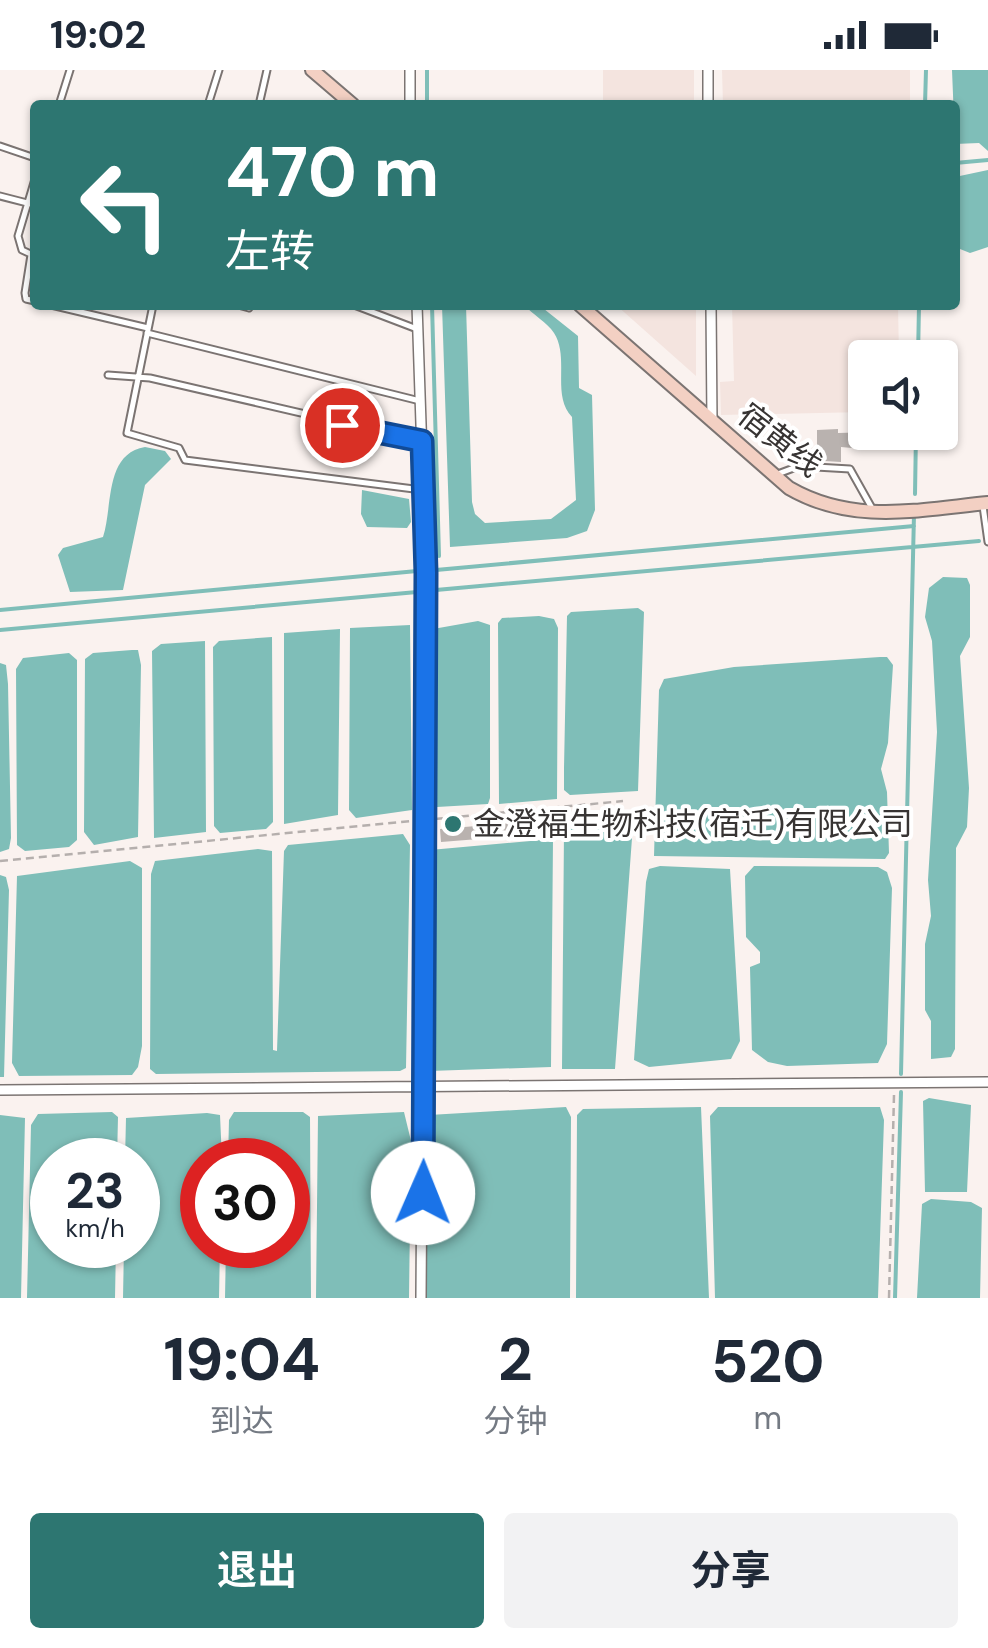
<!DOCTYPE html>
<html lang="zh">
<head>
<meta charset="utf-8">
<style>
	body { margin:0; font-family:"DM Sans","Noto Sans SC",sans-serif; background:#f2f2f3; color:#1f2937; height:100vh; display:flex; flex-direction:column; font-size:38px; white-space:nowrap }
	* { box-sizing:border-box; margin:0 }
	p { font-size:32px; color:#747a83 }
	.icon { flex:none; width:55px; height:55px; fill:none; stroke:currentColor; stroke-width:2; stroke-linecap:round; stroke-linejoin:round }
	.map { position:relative; height:1228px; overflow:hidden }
	.sheet { display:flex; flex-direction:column; background:#fff; flex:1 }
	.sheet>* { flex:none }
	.hud { position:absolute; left:30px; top:30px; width:930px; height:210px; border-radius:10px; box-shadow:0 2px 8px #0004; background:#2d7671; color:#fff; overflow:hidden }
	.buttons { position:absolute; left:848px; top:270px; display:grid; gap:20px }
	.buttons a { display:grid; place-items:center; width:110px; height:110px; border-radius:10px; background:#fff; box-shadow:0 2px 8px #0004; font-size:50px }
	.speed { position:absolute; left:30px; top:1068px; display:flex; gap:20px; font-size:50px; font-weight:700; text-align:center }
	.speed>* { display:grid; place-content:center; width:130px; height:130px; border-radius:50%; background:#fff; box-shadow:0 2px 8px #0004; line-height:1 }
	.speed small { font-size:25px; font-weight:400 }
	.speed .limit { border:15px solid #d22; background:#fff; color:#111 }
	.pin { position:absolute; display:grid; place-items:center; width:85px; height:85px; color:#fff; margin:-42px; border:5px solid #fff; border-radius:50%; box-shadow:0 2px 10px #0007 }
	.me { position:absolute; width:110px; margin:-55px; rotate:1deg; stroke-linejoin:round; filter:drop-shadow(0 0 8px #0008) }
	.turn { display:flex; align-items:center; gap:35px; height:210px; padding:0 30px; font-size:45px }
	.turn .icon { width:130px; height:130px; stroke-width:2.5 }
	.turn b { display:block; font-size:70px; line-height:85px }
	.eta { display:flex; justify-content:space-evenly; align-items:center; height:170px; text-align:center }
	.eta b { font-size:60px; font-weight:700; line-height:70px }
	.button { display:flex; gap:20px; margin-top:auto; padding:20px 30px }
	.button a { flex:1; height:115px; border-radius:10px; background:#2d7671; color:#fff; font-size:40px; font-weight:700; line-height:115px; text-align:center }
	.button a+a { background:#f2f2f3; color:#1f2937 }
	.status { display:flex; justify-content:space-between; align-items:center; height:70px; padding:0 50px; background:#fff; direction:ltr }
	.status svg { height:28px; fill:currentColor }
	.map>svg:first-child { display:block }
</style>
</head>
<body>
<div class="status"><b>19:02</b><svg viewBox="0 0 49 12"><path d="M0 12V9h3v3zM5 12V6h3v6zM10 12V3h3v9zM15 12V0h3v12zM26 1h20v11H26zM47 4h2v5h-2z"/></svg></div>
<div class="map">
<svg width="988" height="1228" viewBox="0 0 988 1228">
	<rect width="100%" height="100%" fill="#faf2ef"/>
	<!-- built -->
	<path fill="#f4e4df" d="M 603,0 L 694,0 L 694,35 L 603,35 Z
		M 722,0 L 910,0 L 910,35 L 723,35 Z
		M 616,235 L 696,235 L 696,306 Z
		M 732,235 L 898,235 L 899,287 L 865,288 L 865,342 L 721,345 L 720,312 L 734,311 Z"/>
	<!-- water -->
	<path fill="#7fbeb8" d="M 952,0 L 988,0 L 988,81 L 979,73 L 955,74 Z
		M 988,100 L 988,177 L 970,183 L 955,177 L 955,107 Z
		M 442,235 L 466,235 L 472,432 L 475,444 L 485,453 L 551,449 L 576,430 L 572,347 C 551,325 570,288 554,263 C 547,252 533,245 524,235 L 539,235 L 578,266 L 579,318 L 592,325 L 595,440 L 587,461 L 567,468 L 450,477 Z
		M 145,377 L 165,381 L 171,389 L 145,415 L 123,520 L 70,522 L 58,485 L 63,478 L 103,467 C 113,437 104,384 145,377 Z
		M 362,420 L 409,429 L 411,452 L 407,458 L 367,457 L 361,444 Z
		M 943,507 L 967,508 L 970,515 L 970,567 L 960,586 L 969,718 L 967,757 L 956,778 L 955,979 L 951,987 L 931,989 L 931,951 L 925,940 L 925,874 L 931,846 L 928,810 L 937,662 L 932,571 L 925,547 L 929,518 Z
		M 638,538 L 644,542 L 638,721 L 570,725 L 564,720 L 564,698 L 567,546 L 571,542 Z
		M 539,546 L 554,549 L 558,558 L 557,729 L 499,734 L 498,553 L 502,548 Z
		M 478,551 L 490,555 L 490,728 L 488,734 L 437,737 L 432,724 L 433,559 Z
		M 410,555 L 412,740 L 356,748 L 349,740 L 350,558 Z
		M 340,559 L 338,745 L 284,754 L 284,563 Z
		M 272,567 L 273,752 L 266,759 L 220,763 L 214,756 L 213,577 L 219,571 Z
		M 205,571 L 206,762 L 154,768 L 152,581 L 161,574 Z
		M 132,580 L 138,580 L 141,595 L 138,767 L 94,775 L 84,762 L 85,589 L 93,583 Z
		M 69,583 L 77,590 L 77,770 L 69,777 L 25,781 L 17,775 L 16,599 L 23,588 Z
		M 880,587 L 887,587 L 893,595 L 888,673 L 881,699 L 887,722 L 889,783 L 885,789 L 654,786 L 659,620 L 664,609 L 734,597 Z
		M 0,593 L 6,595 L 8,614 L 11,768 L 9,779 L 0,782 Z
		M 634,741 L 615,999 L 562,999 L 564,760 L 572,748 Z
		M 403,764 L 410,775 L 406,998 L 400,1001 L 156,1004 L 150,999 L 151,804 L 155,791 L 258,779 L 272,781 L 273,980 L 277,981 L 284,781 L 288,775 Z
		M 553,769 L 551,997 L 429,1001 L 430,780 Z
		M 130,791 L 142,798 L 142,976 L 138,997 L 132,1005 L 19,1006 L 12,993 L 17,806 Z
		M 660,796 L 730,799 L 740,971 L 731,989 L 649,997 L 634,990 L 646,812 L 649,799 Z
		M 754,796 L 878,797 L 887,802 L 892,818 L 887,974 L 878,993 L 787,996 L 768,992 L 752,980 L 750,897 L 760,893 L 760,882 L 746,867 L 745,806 Z
		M 0,805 L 6,807 L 9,820 L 4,1007 L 0,1007 Z
		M 929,1028 L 971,1035 L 967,1122 L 925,1122 L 923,1031 Z
		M 566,1037 L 571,1047 L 570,1228 L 425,1228 L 429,1045 Z
		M 701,1037 L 709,1228 L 576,1228 L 577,1045 L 583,1039 Z
		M 718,1037 L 880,1037 L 884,1050 L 878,1228 L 715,1228 L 710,1046 Z
		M 234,1042 L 303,1042 L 310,1047 L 311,1228 L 225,1228 L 226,1175 L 288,1175 L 288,1090 L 228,1090 L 229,1050 Z
		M 404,1042 L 411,1071 L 409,1228 L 316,1228 L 318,1046 Z
		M 207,1043 L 220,1045 L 222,1090 L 202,1090 L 202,1175 L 220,1175 L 219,1228 L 123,1228 L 124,1175 L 138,1175 L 138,1090 L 125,1090 L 126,1048 Z
		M 38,1044 L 112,1042 L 118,1047 L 117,1090 L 52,1090 L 52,1175 L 116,1175 L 115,1228 L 27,1228 L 31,1055 Z
		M 0,1045 L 25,1048 L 21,1228 L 0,1228 Z
		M 931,1129 L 971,1132 L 982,1138 L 980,1228 L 917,1228 L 922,1134 Z"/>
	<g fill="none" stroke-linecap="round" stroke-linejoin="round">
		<!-- stream -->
		<path stroke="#7fbeb8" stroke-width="4" d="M 427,0 L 427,35
			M 925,35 L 926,0
			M 955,93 L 988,90
			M 432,235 L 439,486
			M 918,288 L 919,235
			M 915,424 L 916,362
			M 436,500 L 914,456
			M 436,520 L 979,471
			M 0,540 L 417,501
			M 0,560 L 417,522
			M 901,1004 L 914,444
			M 895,1228 L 901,1022"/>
	</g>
	<!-- building -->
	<path fill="#b9b2af" d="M 838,359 L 838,363 L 874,362 L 874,380 L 841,377 L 841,392 L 808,390 L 807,381 L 817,381 L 817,360 Z
		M 551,750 L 552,763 L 441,772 L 440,759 Z"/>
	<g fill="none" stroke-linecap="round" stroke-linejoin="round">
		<!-- service casing -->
		<g stroke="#7b7472" stroke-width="9">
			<path id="service" d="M 59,35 L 70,0
				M 208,35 L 219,0
				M 259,35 L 267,0
				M 0,76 L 35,88
				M 35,109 L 18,166 L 22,180 L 35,186
				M 0,126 L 35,135
				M 31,185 L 25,223 L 26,229 L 35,231
				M 51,235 L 148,258
				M 153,235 L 127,363 L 179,378 L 185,390 L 422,420
				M 238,235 L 249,238
				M 354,235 L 417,259
				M 147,263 L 420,331
				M 108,305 L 150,308 L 422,371
				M 775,405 L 799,396 L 850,399 L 873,440
				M 983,436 L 988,472"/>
		</g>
		<!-- minor casing -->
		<g stroke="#7b7472" stroke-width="12">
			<path id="minor" d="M 410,0 L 410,35
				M 708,0 L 708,35
				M 417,235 L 426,503 L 421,1228
				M 711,235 L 712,352
				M 0,1020 L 988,1012"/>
		</g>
		<!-- secondary casing -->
		<g stroke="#7b7472" stroke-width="16">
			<path id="secondary" d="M 312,0 L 353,35
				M 580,235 L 789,418 C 853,455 917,440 988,433"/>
		</g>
		<!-- path -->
		<path stroke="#b5afad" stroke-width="2.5" stroke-dasharray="8 5" stroke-linecap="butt" d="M 435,749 L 623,731
			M 0,791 L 412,751
			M 889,1228 L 894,1025"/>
		<!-- service -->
		<use href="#service" stroke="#fff" stroke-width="5"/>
		<!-- minor -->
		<use href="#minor" stroke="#fff" stroke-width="9"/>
		<!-- secondary -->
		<use href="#secondary" stroke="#f3d0c3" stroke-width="12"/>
	</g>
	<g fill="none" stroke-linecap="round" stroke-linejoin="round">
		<!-- route casing -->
		<g stroke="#114b97" stroke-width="25">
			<path id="route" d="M 342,355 L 422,371 L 426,503 L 423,1123"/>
		</g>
		<!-- route -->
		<use href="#route" stroke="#1a73e8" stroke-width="18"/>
	</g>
	<!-- markers -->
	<circle fill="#2d7671" stroke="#fff" stroke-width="4" cx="453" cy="754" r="10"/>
	<g text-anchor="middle" stroke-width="8" stroke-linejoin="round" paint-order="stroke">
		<!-- street labels -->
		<g font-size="32" fill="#373433" stroke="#fff">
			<text transform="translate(780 370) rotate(38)" y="11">宿黄线</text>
		</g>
		<!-- poi labels -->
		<g font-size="32" fill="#373433" stroke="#fff" text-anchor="start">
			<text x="473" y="765">金澄福生物科技(宿迁)有限公司</text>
		</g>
	</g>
</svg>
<div class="buttons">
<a><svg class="icon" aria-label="sound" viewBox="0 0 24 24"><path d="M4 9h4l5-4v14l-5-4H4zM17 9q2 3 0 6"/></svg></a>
</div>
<div class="speed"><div>23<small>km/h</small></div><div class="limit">30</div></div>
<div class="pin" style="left:342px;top:355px;background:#d93025"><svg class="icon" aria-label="arrive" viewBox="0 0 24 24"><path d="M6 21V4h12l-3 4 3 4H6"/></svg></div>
<svg class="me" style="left:423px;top:1123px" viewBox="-20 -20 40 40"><circle r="19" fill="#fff"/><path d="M0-13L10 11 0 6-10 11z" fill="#1a73e8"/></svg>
<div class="hud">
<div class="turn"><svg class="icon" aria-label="left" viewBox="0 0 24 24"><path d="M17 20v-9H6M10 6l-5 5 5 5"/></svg><div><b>470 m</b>左转</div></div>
</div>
</div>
<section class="sheet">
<div class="eta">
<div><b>19:04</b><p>到达</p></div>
<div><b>2</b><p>分钟</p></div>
<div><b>520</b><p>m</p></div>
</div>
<div class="button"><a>退出</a><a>分享</a></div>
</section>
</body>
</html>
